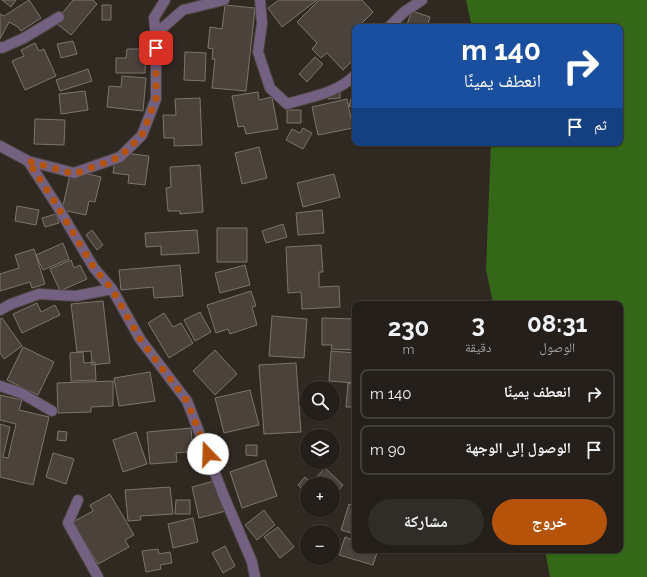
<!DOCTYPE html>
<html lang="ar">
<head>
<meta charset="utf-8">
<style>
	body { margin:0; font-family:Raleway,"Noto Naskh Arabic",sans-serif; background:#302c27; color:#f1f3f6; direction:rtl; height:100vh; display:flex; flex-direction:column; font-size:15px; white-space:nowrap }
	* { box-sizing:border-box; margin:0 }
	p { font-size:13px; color:#a3a2a2 }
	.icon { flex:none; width:22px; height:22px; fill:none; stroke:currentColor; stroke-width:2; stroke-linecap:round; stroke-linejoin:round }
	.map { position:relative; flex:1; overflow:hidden; direction:ltr }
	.drawer { position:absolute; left:352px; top:301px; width:271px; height:252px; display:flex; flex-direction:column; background:#241f1a; border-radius:8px; box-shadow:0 1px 3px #0004,0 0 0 1px #413d39; direction:rtl }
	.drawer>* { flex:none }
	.guide { position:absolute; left:352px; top:24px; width:271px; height:122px; border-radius:8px; box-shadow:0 1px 3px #0004,0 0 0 1px #413d39; direction:rtl; background:#1a4fa0; color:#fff; overflow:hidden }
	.controls { position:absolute; left:300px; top:381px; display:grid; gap:8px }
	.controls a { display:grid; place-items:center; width:40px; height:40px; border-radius:50%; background:#241f1a; box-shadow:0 1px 3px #0004,0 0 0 1px #413d39; font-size:20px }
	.pin { position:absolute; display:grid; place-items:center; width:34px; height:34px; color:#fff; margin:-17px; border-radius:8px; box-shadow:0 2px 6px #0006 }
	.me { position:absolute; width:44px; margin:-22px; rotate:339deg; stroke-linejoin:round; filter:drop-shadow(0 0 3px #0008) }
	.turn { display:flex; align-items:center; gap:14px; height:84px; padding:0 16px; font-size:18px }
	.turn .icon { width:52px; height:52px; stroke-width:2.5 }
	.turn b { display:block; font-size:28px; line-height:34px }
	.then { display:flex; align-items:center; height:38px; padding:0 16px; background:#0003; gap:8px; font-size:15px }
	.eta { display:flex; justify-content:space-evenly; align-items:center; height:68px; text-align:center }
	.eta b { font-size:24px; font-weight:700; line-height:28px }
	.action { display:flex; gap:8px; margin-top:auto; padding:8px 16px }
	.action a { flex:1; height:46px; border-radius:24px; background:#b45309; color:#fff; font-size:16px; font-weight:700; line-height:46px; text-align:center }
	.action a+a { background:#302c27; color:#f1f3f6 }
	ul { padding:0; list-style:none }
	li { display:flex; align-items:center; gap:12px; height:50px; margin:0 8px 6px; padding:0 8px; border:2px solid #413d39; border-radius:8px }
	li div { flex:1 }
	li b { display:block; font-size:15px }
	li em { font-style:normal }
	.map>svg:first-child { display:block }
</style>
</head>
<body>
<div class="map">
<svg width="647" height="577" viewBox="0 0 647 577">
	<rect width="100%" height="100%" fill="#302922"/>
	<!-- forest -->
	<path fill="#346718" d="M 466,0 L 647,0 L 647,577 L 550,577 L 545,550 L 620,550 L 620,304 L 493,304 L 486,269 L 491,143 L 620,143 L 620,27 L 472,27 Z"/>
	<!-- building -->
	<path fill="#4b423b" stroke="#7d746c" d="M 2,0 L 16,0 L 11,7 Z
		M 29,0 L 41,18 L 21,31 L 18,27 L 9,22 L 0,39 L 0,14 L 4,16 Z
		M 73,0 L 93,0 L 97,4 L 71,35 L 55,22 Z
		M 279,0 L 317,0 L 282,27 L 268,8 Z
		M 319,0 L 362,0 L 373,12 L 361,24 L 363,27 L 355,27 L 355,35 L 351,39 L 355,44 L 355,58 L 343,70 L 327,53 L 321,58 L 312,49 L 317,43 L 297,22 Z
		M 102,5 L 111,5 L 111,20 L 102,20 Z
		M 225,5 L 255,8 L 246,91 L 212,88 L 215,59 L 212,59 L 213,49 L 208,48 L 210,27 L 222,29 Z
		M 412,11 L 430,17 L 427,27 L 406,27 Z
		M 73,41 L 77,54 L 61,58 L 57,44 Z
		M 35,43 L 39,51 L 44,49 L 56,76 L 25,90 L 12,61 L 24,56 L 21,50 Z
		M 127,49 L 146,49 L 145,73 L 116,73 L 116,58 L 126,58 Z
		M 185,52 L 206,53 L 205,81 L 184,80 Z
		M 315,57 L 323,64 L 307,82 L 299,74 Z
		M 88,69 L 92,81 L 60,91 L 56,80 Z
		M 122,76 L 146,78 L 143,111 L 107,107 L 109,86 L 121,87 Z
		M 354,89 L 355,90 L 355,108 L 349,106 Z
		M 85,91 L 88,110 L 61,114 L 59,94 Z
		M 340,91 L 340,98 L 328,99 L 328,92 Z
		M 258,92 L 259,100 L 272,97 L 278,129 L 246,134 L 244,126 L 238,127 L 232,96 Z
		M 200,98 L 202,145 L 174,146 L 174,138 L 164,138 L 163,115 L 176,115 L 175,99 Z
		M 347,99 L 353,128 L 318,135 L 312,107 Z
		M 287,110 L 301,110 L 301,123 L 287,123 Z
		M 35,119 L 65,120 L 64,145 L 34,144 Z
		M 303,128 L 312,133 L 303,149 L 286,140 L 292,129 L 300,133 Z
		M 259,147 L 267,178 L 242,184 L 235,153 Z
		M 116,152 L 149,156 L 145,185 L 128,183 L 129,175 L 113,173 Z
		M 200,165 L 203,212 L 180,214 L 180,211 L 168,211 L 166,188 L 171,187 L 170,167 Z
		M 71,170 L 101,177 L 95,202 L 89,201 L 86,215 L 62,210 Z
		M 334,174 L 340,197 L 303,207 L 297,183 Z
		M 17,206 L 39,210 L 36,225 L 15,221 Z
		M 322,210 L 324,233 L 298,235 L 296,213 Z
		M 56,214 L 59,223 L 45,227 L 42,218 Z
		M 283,224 L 287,237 L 266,243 L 262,231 Z
		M 217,228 L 247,228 L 247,262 L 217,262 Z
		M 92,230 L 103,245 L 97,250 L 86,235 Z
		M 197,230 L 199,253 L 161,255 L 161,246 L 146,247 L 145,233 Z
		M 63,243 L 69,259 L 43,270 L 36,255 Z
		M 321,245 L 323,272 L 319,272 L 319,287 L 339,286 L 340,307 L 302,309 L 301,292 L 288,293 L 286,247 Z
		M 34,249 L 45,284 L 32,288 L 30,282 L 0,291 L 0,274 L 19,268 L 15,255 Z
		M 71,260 L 74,268 L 80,265 L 87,279 L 60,291 L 50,269 Z
		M 180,265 L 183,296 L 154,298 L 153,287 L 121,290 L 119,270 Z
		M 245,265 L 250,285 L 220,293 L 215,273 Z
		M 251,291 L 256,306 L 252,307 L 257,325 L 230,334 L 228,329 L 216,333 L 207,305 Z
		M 103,301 L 110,363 L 92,365 L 91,351 L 77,352 L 71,304 Z
		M 37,303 L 41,312 L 55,305 L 60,315 L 22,333 L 13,314 Z
		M 200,312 L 211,332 L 195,341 L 184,320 Z
		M 164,313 L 173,327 L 181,323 L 193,343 L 169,358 L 148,323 Z
		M 272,316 L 307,319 L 304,358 L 269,356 Z
		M 2,318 L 22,346 L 4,359 L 0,353 L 0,319 Z
		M 322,318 L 355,319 L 355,350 L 331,349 L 332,345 L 322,345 Z
		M 23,347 L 54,362 L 38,395 L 7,380 Z
		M 215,350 L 237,374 L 215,395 L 193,371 Z
		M 331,351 L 355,353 L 355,383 L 329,381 Z
		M 83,352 L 84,363 L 95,362 L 96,380 L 71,381 L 70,353 Z
		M 296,363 L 301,432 L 264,434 L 259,365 Z
		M 150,372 L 155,401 L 119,406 L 114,378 Z
		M 113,381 L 113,406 L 91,407 L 91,412 L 58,413 L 57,383 Z
		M 348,383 L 355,383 L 355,407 L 346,407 Z
		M 250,390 L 259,425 L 224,433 L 215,398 Z
		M 0,395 L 22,400 L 19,410 L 49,417 L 33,485 L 0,477 L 0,424 L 10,427 L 3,457 L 8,458 L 16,424 L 0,420 Z
		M 191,428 L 193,451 L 176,453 L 177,462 L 150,464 L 147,432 Z
		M 58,431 L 67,432 L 66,441 L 57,440 Z
		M 136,432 L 147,464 L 123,472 L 113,440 Z
		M 246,445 L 257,445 L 257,456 L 246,455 Z
		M 53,453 L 74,459 L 66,484 L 46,477 Z
		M 265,460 L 277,496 L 242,508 L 230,472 Z
		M 325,468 L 343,485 L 333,496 L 333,484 L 307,484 L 307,494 L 298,485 L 305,477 L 311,483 Z
		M 218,480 L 226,511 L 199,518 L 192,487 Z
		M 170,487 L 173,514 L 140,516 L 141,520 L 128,521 L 125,490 Z
		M 110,494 L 134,535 L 125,540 L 129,547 L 98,564 L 73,522 L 93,511 L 90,505 Z
		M 176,500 L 190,500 L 190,514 L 175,514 Z
		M 349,504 L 355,506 L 355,534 L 341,530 Z
		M 264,510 L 275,525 L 257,540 L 245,525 Z
		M 193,518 L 198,542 L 173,548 L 168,524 Z
		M 278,527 L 294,547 L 280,558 L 264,537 Z
		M 345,537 L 355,541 L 355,550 L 378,550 L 373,565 L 339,555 Z
		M 225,546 L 235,566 L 223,573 L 212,553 Z
		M 158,549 L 159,554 L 170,552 L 172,563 L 160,565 L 161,569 L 146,572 L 142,551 Z"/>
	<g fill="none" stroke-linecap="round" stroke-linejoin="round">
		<!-- street casing -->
		<g stroke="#4d463f" stroke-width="12">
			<path id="street" d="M 260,0 L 262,23 L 258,52 L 270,88 L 287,104 C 310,97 338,93 355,75
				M 389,27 L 404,12 L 422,0
				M 156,38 L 154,18 L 165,0
				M 0,47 L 2,48 L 24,38 L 59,17
				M 0,146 L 28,161 L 56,204 L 94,268 L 112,289 L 140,339 L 187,401 L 223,494 L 252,562 L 255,577
				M 28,161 L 74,173 L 120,157 L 142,135 L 156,99 L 156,48 L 159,31 L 183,10 L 224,0
				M 0,310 L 11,304 L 39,294 L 76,296 L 112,289
				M 0,386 L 21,393 L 52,411
				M 78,500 L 68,523 L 98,577"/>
		</g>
		<!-- street -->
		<use href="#street" stroke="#746080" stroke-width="10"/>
	</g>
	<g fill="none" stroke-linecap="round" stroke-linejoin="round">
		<!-- route -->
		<path stroke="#b45309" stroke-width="7" stroke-dasharray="0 12.6" d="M 156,48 L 156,99 L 142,135 L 120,157 L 74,174 L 28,161 L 56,204 L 94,268 L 112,289 L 140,339 L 187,401 L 208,454"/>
	</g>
</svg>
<div class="controls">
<a><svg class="icon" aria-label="search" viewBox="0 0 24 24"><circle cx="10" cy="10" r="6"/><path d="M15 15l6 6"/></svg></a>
<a><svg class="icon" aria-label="layers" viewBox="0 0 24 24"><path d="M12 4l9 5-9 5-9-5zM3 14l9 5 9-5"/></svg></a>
<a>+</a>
<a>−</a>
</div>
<div class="pin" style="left:156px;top:48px;background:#d93025"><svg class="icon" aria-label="arrive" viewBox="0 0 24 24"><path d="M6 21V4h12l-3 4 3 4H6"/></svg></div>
<svg class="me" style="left:208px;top:454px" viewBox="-20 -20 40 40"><circle r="19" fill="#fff"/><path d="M0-13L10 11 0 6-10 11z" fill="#b45309"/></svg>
<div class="guide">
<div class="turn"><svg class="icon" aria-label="right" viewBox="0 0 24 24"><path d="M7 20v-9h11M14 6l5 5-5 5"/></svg><div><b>140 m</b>انعطف يمينًا</div></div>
<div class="then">ثم<svg class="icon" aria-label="arrive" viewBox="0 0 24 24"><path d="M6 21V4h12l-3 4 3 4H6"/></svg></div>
</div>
<section class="drawer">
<div class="eta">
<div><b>08:31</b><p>الوصول</p></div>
<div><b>3</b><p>دقيقة</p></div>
<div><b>230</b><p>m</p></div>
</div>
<ul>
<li><svg class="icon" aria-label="right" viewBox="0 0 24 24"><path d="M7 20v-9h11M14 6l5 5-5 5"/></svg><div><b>انعطف يمينًا</b></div><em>140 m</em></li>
<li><svg class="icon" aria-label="arrive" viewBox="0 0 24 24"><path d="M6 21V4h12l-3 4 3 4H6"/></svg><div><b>الوصول إلى الوجهة</b></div><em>90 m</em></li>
</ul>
<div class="action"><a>خروج</a><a>مشاركة</a></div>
</section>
</div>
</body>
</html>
